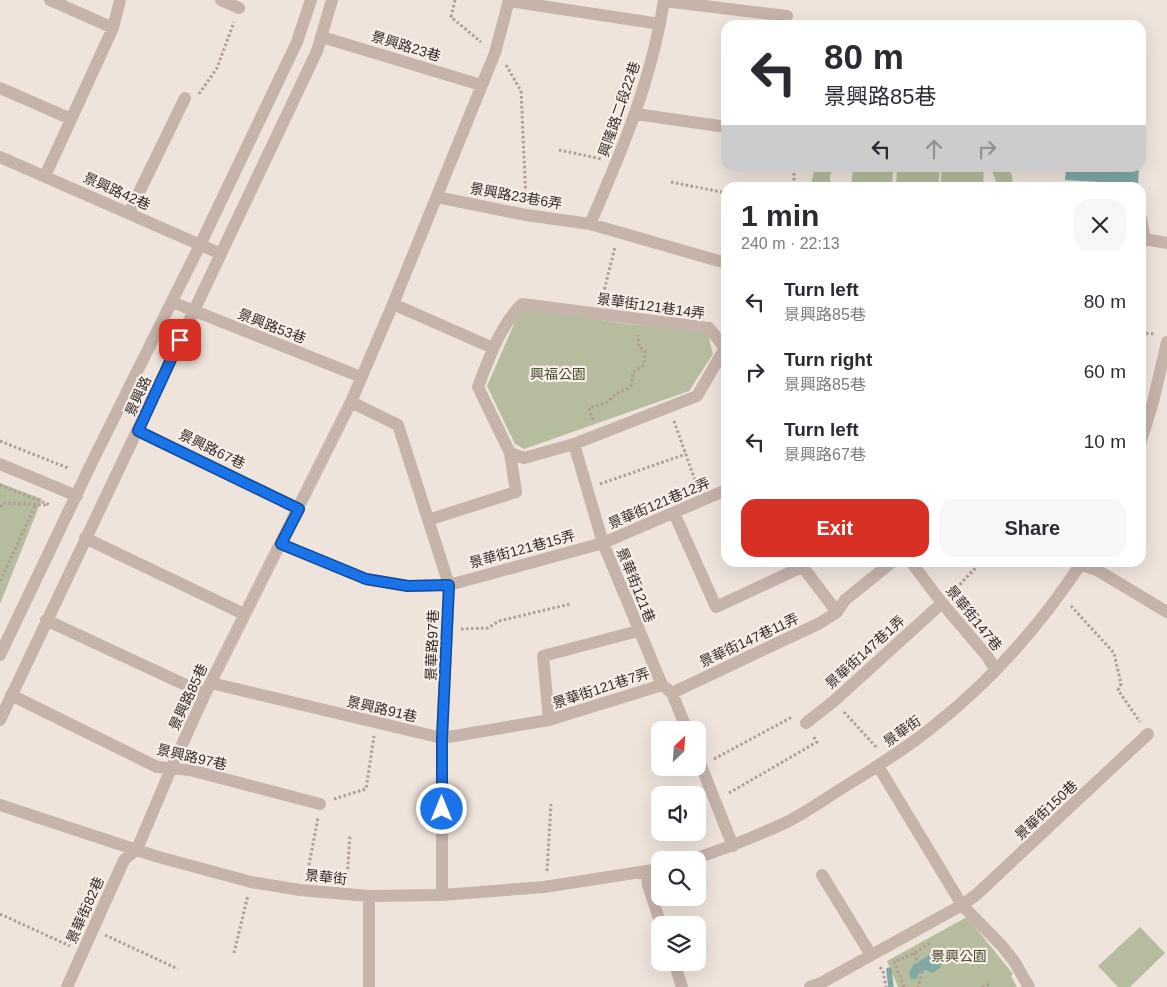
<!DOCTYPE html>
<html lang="en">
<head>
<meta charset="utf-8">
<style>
	body { margin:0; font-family:Arial,"Noto Sans TC",sans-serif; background:#f7f7f7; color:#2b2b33; height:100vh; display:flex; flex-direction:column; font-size:19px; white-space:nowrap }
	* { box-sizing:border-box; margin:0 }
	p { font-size:16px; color:#7c7c81 }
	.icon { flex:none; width:28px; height:28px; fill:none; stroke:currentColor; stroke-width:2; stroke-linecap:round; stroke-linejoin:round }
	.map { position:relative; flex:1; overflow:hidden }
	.drawer { position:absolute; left:721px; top:182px; width:425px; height:385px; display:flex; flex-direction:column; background:#fff; border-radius:15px; box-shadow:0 5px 20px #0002 }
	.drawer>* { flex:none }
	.guide { position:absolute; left:721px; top:20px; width:425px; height:152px; border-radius:15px; box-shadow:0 5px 20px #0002; background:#fff; color:#2b2b33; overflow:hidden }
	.needle { width:32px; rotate:25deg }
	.fabs { position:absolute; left:651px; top:721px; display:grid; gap:10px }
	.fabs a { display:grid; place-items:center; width:55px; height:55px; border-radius:10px; background:#fff; box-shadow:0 5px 20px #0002; font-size:25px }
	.pin { position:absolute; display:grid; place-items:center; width:42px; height:42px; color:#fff; margin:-21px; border-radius:10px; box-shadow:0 2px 8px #0006 }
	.me { position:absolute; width:55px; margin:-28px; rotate:0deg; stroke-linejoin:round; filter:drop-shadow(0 0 4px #0008) }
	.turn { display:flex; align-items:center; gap:18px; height:105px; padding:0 20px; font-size:22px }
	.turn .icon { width:65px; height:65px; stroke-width:2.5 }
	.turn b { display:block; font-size:35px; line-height:42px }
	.lanes { display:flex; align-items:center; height:48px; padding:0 20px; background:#0003; justify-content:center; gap:25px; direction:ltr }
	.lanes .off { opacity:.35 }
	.round { display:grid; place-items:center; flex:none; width:52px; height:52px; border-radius:15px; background:#f7f7f7 }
	.headline { display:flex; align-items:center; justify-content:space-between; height:85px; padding:0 20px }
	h1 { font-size:30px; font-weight:800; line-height:38px }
	.button { display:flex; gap:10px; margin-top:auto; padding:10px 20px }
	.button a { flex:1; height:58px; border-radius:15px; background:#d93025; color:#fff; font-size:20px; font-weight:800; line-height:58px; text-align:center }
	.button a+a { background:#f7f7f7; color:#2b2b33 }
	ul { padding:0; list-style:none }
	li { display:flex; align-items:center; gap:15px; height:70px; padding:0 20px }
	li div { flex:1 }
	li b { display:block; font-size:19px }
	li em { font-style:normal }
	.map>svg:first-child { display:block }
</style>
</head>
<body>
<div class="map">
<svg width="1167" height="987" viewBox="0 0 1167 987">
	<rect width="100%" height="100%" fill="#efe4dc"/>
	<!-- green -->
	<path fill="#b6bc9e" d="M 814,168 L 833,168 L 830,176 L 830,187 L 811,187 Z
		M 853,168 L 893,168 L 892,187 L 851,187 Z
		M 897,168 L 940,168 L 938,187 L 896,187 Z
		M 942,168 L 984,168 L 983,187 L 940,187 Z
		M 991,168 L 1008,168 L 1012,175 L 1013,187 L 998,187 Z
		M 521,308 L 627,324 L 707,331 L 713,354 L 689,391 L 524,449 L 515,444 L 487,386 Z
		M 0,483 L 42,499 L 0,604 Z
		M 967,917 L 1013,974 L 1011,976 L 1017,987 L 898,987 L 887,961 Z
		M 1140,927 L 1165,953 L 1130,987 L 1118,987 L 1098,966 Z"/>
	<!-- water -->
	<path fill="#7ea9a5" d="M 1066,168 L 1139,168 L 1138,184 L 1065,180 Z
		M 937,954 L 943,956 L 940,968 L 932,973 L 926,970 L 919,973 L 916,979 L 911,979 L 909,973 L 913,965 L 930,955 Z"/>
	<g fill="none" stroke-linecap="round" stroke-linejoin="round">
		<!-- stream -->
		<path stroke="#7ea9a5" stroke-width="5.5" d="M 889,970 L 891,987"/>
		<!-- path -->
		<path stroke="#b19d94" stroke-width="3" stroke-dasharray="2.5 2.5" stroke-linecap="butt" d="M 455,0 L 451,17 L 481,42
			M 506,65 L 521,91 L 526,200
			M 199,94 L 217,68 L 234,22
			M 559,150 L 602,159
			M 794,168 L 794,188
			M 671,182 L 726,193
			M 602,299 L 615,247
			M 1141,333 L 1156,334
			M 593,420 L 589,408 L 606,403 L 616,394 L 627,389 L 631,385 L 633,372 L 644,365 L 645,351 L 639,347 L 638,335
			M 674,421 L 697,486
			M 0,441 L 68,468
			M 600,484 L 686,454
			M 0,485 L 50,505
			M 0,507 L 4,503 L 46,505
			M 0,581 L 36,504
			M 953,592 L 981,562
			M 1071,606 L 1114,653 L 1121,684 L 1118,690 L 1140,722
			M 461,629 L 488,628 L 499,621 L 570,604
			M 844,712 L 877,748
			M 714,759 L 792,717
			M 729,793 L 817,742 L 813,736
			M 334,799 L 366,789 L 374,736
			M 547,871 L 551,804
			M 307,875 L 318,818
			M 347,879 L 350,835
			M 0,914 L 70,946
			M 105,935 L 178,969
			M 234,953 L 248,895
			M 914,953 L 922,973 L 918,987
			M 880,967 L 883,971 L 886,987
			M 904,987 L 894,962 L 914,953 L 930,943
			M 982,987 L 988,985 L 991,987"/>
		<!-- minor -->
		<path stroke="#c6b3aa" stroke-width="12" d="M 50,0 L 113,28
			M 221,0 L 239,8
			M 509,1 L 660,24
			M 664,1 L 787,16
			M 322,37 L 481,85
			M 0,88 L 71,119
			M 636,114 L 726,127
			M 0,157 L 221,254
			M 45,176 L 113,28 L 120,0
			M 437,197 L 526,215 L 590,224 L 726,263
			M 129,213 L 185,98
			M 1141,218 L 1145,239
			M 590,224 C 622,151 652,79 664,0
			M 1141,243 L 1145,239 L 1167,243
			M 172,302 L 361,377
			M 393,304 L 493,348
			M 522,304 L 709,328 L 725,348 L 697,396 L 574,444 L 524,458 L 510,453 L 478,387 C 489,358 500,326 522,304 Z
			M 351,402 L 398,425 L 449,585 L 442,738 L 442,895
			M 138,431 L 299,509
			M 1141,441 L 1153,402 L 1167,342
			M 574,444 L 603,543 L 662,685 L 672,693 L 687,730
			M 0,464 L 77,496
			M 674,513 L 716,607 L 802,567
			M 428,520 L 516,492 L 510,453
			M 85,538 L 244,614
			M 281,544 L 366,579 L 408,586 L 449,585 L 603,543 L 726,490
			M 799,562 L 837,612
			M 911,562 L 942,603 L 987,656 L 995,669
			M 1075,562 L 1097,570 L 1167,612
			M 46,620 L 205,694
			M 0,655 L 93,460 L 200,245 L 297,42 L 311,0
			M 211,683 L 442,738 L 549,720 L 662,685
			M 672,693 L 820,623 L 837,612 L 845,600 L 892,562
			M 11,695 L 157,767 L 190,770 L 320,804
			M 0,720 L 317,51 L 332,0
			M 549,720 L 543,656 L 638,631
			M 806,723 L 834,701 L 942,603
			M 698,758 L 733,846
			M 878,766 L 962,905 L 1002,946 L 1014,961 L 1029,987
			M 0,805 L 155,856 L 251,882 L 300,890 L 369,896 L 442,895 L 544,887 L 660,869
			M 691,860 C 724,849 757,836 789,821 C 808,811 826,798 844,787 C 875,768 907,748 935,725 C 992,680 1042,623 1082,562
			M 647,872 L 648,885 L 661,925
			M 822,875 L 871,955
			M 674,962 L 682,987
			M 67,987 L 124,860 L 137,849 L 171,769 L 205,694 L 351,402 L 393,304 L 495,53 L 509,0
			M 369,987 L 369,896
			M 810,987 L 821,983 L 962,905 L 976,895 L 1148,734"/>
	</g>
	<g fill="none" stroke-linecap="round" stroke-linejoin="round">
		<!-- route casing -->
		<g stroke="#114b97" stroke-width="12">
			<path id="route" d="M 180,340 L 138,431 L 299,509 L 281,544 L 366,579 L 408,586 L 449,585 L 442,738 L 442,809"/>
		</g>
		<!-- route -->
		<use href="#route" stroke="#1a73e8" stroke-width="9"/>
	</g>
	<g text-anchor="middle" stroke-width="4.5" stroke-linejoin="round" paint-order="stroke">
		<!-- street labels -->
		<g font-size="14" fill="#342b28" stroke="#f7eee8">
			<text transform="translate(406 46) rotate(17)" y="5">景興路23巷</text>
			<text transform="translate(619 109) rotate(-71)" y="5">興隆路二段22巷</text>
			<text transform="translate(117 191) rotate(24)" y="5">景興路42巷</text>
			<text transform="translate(516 196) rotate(10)" y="5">景興路23巷6弄</text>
			<text transform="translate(651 306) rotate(8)" y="5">景華街121巷14弄</text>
			<text transform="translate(272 326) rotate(21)" y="5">景興路53巷</text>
			<text transform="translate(138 396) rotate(-65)" y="5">景興路</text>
			<text transform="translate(212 449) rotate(26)" y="5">景興路67巷</text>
			<text transform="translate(659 503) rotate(-23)" y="5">景華街121巷12弄</text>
			<text transform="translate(522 549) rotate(-15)" y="5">景華街121巷15弄</text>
			<text transform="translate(636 585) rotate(68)" y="5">景華街121巷</text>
			<text transform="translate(974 618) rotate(51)" y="5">景華街147巷</text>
			<text transform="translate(749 640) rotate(-25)" y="5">景華街147巷11弄</text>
			<text transform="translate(432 645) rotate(-88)" y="5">景華路97巷</text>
			<text transform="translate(865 652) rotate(-42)" y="5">景華街147巷1弄</text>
			<text transform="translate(601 688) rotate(-18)" y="5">景華街121巷7弄</text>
			<text transform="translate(188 697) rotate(-65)" y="5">景興路85巷</text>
			<text transform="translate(382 709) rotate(13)" y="5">景興路91巷</text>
			<text transform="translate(902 731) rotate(-35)" y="5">景華街</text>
			<text transform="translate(192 757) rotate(13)" y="5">景興路97巷</text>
			<text transform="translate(1046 810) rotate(-43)" y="5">景華街150巷</text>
			<text transform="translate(326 877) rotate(6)" y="5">景華街</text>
			<text transform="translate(85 910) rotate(-66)" y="5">景華街82巷</text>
		</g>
		<!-- park labels -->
		<g font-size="14" fill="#484f2f" stroke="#f7eee8">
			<text x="558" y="379">興福公園</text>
			<text x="959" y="961">景興公園</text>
		</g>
	</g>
</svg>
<div class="fabs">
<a><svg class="needle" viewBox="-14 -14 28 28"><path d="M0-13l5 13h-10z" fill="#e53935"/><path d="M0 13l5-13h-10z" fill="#7c7c81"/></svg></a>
<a><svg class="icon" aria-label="sound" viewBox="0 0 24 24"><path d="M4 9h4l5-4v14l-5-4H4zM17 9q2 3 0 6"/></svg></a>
<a><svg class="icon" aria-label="search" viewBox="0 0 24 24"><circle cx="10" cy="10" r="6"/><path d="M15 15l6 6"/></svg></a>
<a><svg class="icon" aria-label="layers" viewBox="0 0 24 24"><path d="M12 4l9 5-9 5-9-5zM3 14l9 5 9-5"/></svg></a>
</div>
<div class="pin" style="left:180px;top:340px;background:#d93025"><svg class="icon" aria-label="arrive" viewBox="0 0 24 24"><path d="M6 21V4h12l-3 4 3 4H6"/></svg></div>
<svg class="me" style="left:442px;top:809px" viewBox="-20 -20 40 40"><circle r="17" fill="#1a73e8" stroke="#fff" stroke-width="3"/><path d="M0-11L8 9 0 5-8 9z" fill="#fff"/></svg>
<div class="guide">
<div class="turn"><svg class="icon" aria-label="left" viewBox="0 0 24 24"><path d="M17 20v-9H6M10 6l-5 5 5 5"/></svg><div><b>80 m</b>景興路85巷</div></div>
<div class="lanes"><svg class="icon" aria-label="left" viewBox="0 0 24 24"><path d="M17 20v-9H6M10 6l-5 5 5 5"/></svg><svg class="icon off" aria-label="ahead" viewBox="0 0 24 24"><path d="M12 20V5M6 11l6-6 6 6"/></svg><svg class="icon off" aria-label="right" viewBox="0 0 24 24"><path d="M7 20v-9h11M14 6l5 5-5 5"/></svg></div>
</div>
<section class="drawer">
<div class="headline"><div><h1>1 min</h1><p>240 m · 22:13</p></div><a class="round"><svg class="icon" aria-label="close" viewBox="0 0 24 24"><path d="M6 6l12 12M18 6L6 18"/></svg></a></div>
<ul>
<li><svg class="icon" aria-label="left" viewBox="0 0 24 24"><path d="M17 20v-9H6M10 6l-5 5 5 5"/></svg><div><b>Turn left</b><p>景興路85巷</p></div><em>80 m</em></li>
<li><svg class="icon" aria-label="right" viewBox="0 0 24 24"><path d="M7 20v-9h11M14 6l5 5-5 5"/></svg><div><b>Turn right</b><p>景興路85巷</p></div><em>60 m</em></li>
<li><svg class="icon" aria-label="left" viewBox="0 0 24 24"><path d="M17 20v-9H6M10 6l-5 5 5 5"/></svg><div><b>Turn left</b><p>景興路67巷</p></div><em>10 m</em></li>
</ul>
<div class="button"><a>Exit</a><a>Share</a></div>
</section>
</div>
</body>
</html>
